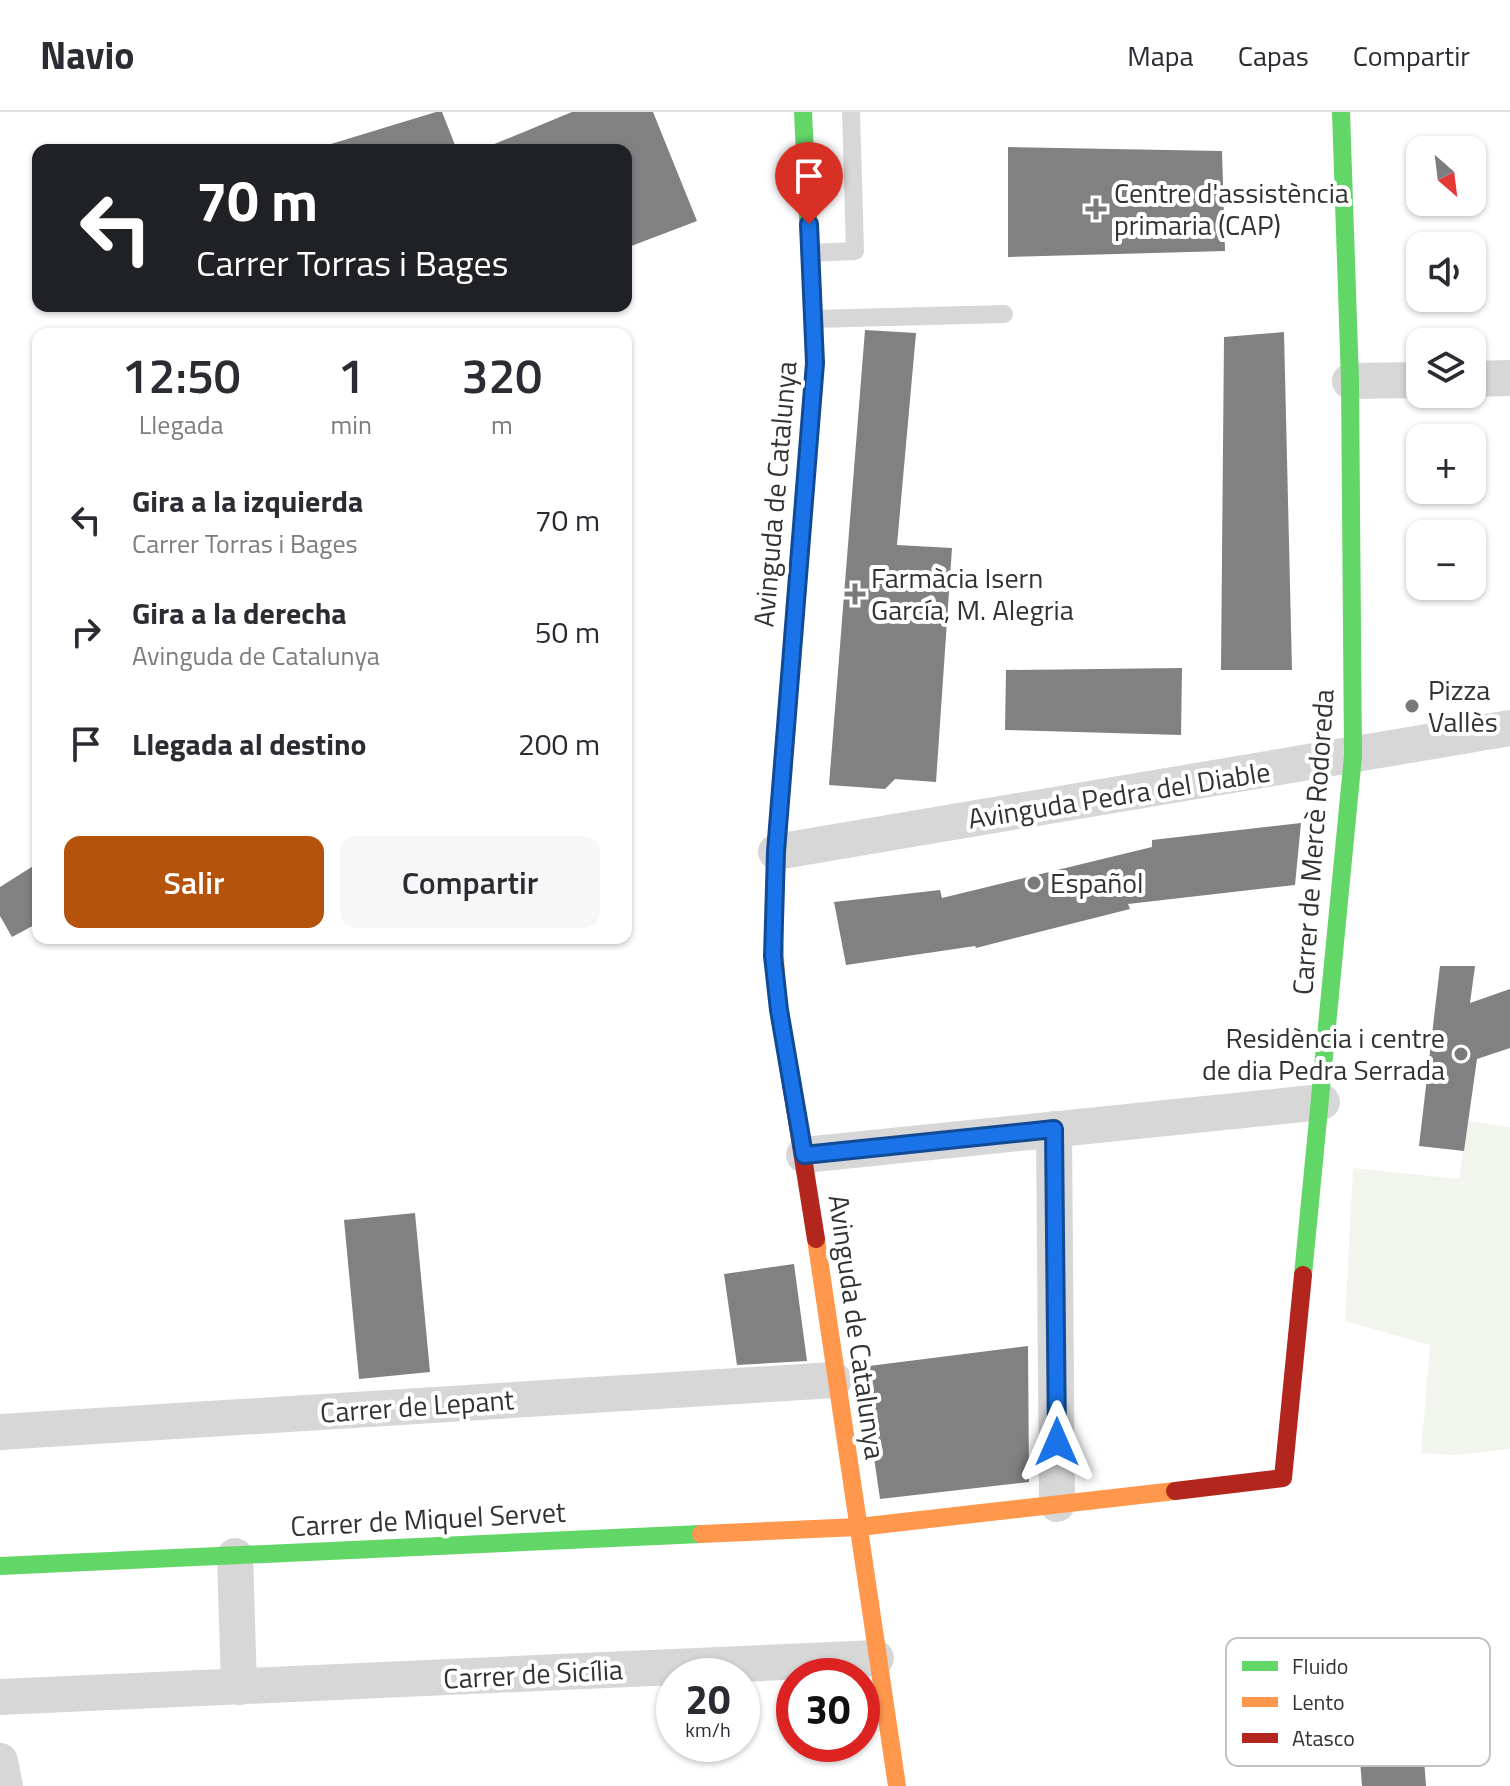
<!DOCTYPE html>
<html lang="es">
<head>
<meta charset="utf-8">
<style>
	body { margin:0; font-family:"Titillium Web",sans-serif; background:#f7f7f7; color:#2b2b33; height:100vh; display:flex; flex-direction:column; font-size:30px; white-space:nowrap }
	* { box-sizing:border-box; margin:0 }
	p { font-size:26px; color:#7c7c81 }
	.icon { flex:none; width:44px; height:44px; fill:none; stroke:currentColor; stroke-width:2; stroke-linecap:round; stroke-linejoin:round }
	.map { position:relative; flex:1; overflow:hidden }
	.side { position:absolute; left:32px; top:216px; width:600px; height:616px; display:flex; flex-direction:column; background:#fff; border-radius:16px; box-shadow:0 2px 6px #0004 }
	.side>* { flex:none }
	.top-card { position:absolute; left:32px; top:32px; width:600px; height:168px; border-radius:16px; box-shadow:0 2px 6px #0004; background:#202124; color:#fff; overflow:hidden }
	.needle { width:52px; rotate:152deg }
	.buttons { position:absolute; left:1406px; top:24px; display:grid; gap:16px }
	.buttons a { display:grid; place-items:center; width:80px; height:80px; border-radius:16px; background:#fff; box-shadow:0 2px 6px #0004; font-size:40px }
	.speed { position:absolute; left:656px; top:1546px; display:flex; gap:16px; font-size:40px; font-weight:700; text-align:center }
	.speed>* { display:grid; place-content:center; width:104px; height:104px; border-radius:50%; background:#fff; box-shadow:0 2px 6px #0004; line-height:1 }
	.speed small { font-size:20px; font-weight:400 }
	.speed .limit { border:12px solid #d22; background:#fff; color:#111 }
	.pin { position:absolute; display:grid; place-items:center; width:68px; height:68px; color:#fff; margin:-82px -34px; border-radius:50% 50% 50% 0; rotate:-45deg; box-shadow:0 0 8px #0007 }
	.pin .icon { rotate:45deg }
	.me { position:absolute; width:88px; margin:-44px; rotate:0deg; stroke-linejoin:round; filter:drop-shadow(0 0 6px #0008) }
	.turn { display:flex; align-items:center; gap:28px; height:168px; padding:0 32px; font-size:36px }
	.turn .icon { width:104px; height:104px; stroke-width:2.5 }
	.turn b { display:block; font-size:56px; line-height:68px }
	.eta { display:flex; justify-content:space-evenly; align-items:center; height:136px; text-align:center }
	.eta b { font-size:48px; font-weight:600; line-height:56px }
	.primary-button { display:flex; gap:16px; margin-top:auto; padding:16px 32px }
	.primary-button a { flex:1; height:92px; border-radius:16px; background:#b45309; color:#fff; font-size:32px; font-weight:600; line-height:92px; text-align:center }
	.primary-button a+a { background:#f7f7f7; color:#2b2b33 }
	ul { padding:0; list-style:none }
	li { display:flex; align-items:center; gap:24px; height:112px; padding:0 32px }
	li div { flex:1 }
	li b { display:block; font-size:30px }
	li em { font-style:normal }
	header { display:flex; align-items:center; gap:48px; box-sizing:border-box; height:112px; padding:0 40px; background:#fff; border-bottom:2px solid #e1e1e2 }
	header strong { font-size:38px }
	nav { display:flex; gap:44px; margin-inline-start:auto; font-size:28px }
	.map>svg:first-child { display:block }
</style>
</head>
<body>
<header>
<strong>Navio</strong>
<nav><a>Mapa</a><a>Capas</a><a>Compartir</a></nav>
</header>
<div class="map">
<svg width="1510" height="1674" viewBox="0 0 1510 1674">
	<rect width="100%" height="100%" fill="#fff"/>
	<!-- green -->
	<path fill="#f1f5ed" d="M 1468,1009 L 1510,1015 L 1510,1337 L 1456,1343 L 1421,1341 L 1430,1233 L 1345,1209 L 1353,1056 L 1459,1067 Z"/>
	<!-- building -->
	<path fill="#818181" d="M 436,0 L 442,0 L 457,38 L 332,38 L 331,32 Z
		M 572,0 L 653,0 L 697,109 L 626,136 L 626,38 L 480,38 Z
		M 1008,35 L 1222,39 L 1225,139 L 1008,145 Z
		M 865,218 L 916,221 L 897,433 L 952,436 L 936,670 L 895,667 L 885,677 L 829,673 Z
		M 1284,220 L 1292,558 L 1221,558 L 1224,225 Z
		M 1182,556 L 1181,623 L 1005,618 L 1006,558 Z
		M 1301,711 L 1295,773 L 1128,792 L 1130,797 L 976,836 L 975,834 L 846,853 L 834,790 L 940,778 L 942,786 L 1152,735 L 1152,728 Z
		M 38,751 L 38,811 L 12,825 L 0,804 L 0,775 Z
		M 1440,854 L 1475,854 L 1470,891 L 1510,877 L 1510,936 L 1477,947 L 1464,1039 L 1419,1034 Z
		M 415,1101 L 430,1260 L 359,1267 L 344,1108 Z
		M 794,1152 L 807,1249 L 737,1253 L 724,1162 Z
		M 1028,1234 L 1029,1370 L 880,1387 L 861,1255 Z
		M 1421,1605 L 1426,1674 L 1362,1674 L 1357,1609 Z"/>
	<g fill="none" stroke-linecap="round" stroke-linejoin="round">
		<!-- lane -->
		<path stroke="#d7d7d7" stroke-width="18" d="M 810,141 L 855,139 L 851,0
			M 813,207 L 1004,202"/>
		<!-- street -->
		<path stroke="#d7d7d7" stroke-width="36" d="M 1472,267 L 1510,266
			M 1350,269 L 1420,268
			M 776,740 L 1510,616
			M 1054,1017 L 1057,1392
			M 804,1043 L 1322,990
			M 0,1320 L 834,1268
			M 235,1444 L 239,1575
			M 0,1585 L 876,1546
			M 0,1649 L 5,1674"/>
		<!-- fast -->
		<path stroke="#63d668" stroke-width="18" d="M 788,585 L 815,251 L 803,0
			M 1303,1163 L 1353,644 L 1350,269 L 1341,0
			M 0,1454 L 701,1422"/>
		<!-- slow -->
		<path stroke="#ff974d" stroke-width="18" d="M 779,896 C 767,793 780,689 788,585
			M 816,1127 L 897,1674
			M 701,1422 L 859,1415 L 1175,1379"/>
		<!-- jam -->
		<path stroke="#b3261e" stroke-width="18" d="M 779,896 L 816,1127
			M 1175,1379 L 1283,1366 L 1303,1163"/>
	</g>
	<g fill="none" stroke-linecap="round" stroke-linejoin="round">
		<!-- route casing -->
		<g stroke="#114b97" stroke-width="20">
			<path id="route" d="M 809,112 L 815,251 L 776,740 L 773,844 L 779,898 L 804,1043 L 1054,1017 L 1057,1330"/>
		</g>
		<!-- route -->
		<use href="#route" stroke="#1a73e8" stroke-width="14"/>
	</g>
	<!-- markers -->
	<g fill="#7a7a7a" stroke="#fff" stroke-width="3">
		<path d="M1092 85h8v8h8v8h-8v8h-8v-8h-8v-8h8z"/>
		<path d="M851 470h8v8h8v8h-8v8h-8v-8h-8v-8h8z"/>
		<circle cx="1412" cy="594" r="8"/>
		<circle cx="1034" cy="771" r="8"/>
		<circle cx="1461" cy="942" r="8"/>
	</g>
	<g text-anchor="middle" stroke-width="8" stroke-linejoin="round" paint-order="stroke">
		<!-- poi labels -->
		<g font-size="28" fill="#333" stroke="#fff" text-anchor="start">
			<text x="1114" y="91">Centre d'assistència<tspan x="1114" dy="32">primaria (CAP)</tspan></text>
			<text x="871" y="476">Farmàcia Isern<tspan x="871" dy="32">García, M. Alegria</tspan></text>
			<text x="1428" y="588">Pizza<tspan x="1428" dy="32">Vallès</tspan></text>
			<text x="1050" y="781">Español</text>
			<text x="1445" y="936" text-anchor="end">Residència i centre<tspan x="1445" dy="32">de dia Pedra Serrada</tspan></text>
		</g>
		<!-- street labels -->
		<g font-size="28" fill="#333" stroke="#fff">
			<text transform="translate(775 382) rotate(-85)" y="10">Avinguda de Catalunya</text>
			<text transform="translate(1119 683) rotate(-9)" y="10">Avinguda Pedra del Diable</text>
			<text transform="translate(1313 730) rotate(-86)" y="10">Carrer de Mercè Rodoreda</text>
			<text transform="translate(857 1215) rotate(82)" y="10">Avinguda de Catalunya</text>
			<text transform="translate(417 1294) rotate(-4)" y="10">Carrer de Lepant</text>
			<text transform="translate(428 1407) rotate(-3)" y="10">Carrer de Miquel Servet</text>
			<text transform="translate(533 1562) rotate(-3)" y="10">Carrer de Sicília</text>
		</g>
	</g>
	<!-- legend -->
	<rect x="1226" y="1526" width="264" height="128" rx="12" fill="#fff" stroke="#c2c2c2" stroke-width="2"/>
	<rect x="1242" y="1549" width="36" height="10" fill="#63d668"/>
	<rect x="1242" y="1585" width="36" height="10" fill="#ff974d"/>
	<rect x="1242" y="1621" width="36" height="10" fill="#b3261e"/>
	<g font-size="22" fill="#333">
		<text x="1292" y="1562">Fluido</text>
		<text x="1292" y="1598">Lento</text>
		<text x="1292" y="1634">Atasco</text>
	</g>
</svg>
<div class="buttons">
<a><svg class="needle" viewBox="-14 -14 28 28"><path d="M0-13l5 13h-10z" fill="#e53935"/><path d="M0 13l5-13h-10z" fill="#7c7c81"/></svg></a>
<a><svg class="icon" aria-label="sound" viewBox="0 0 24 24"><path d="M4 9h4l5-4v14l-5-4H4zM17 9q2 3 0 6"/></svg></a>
<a><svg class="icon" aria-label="layers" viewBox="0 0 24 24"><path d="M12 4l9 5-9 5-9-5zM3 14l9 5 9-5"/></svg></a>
<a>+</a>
<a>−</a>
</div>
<div class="speed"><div>20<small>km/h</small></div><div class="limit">30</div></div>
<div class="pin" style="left:809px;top:112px;background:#d93025"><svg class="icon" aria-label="arrive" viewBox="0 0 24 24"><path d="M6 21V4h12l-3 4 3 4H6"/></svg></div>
<svg class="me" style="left:1057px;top:1330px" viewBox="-20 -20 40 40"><path d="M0-17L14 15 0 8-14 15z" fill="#1a73e8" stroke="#fff" stroke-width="4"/></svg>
<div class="top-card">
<div class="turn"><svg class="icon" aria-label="left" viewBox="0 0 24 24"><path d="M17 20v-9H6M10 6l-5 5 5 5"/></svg><div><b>70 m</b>Carrer Torras i Bages</div></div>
</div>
<section class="side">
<div class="eta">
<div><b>12:50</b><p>Llegada</p></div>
<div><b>1</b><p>min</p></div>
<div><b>320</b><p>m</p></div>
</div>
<ul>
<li><svg class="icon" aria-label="left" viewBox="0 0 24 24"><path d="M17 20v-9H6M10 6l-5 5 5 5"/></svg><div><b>Gira a la izquierda</b><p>Carrer Torras i Bages</p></div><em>70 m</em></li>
<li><svg class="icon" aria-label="right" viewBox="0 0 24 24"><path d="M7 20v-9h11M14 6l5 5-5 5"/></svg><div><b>Gira a la derecha</b><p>Avinguda de Catalunya</p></div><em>50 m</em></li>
<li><svg class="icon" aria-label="arrive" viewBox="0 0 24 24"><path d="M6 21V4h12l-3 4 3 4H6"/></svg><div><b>Llegada al destino</b></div><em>200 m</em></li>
</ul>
<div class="primary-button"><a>Salir</a><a>Compartir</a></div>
</section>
</div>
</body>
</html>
